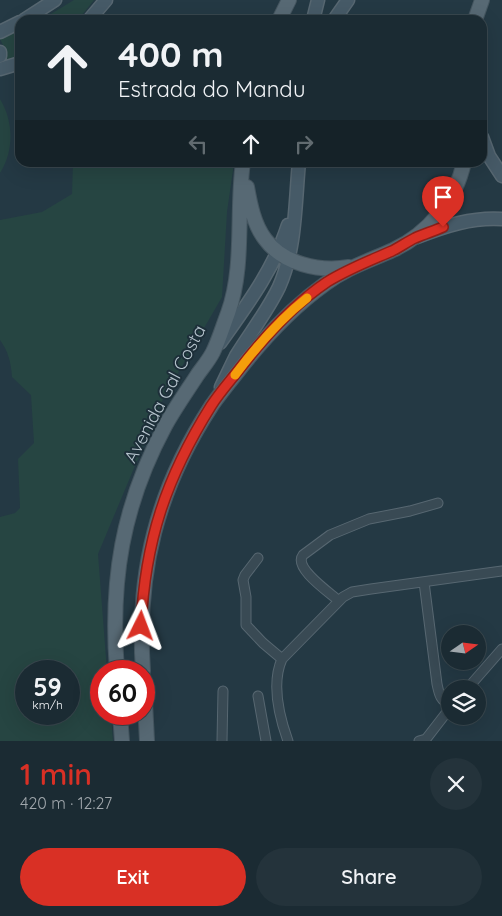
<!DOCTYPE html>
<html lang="en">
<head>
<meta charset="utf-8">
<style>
	body { margin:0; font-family:Quicksand,sans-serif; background:#24333b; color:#f1f3f6; height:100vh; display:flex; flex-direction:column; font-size:19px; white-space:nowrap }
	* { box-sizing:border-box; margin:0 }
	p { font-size:16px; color:#a0a7ac }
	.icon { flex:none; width:28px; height:28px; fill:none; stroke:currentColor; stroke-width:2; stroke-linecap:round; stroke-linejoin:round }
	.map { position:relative; height:741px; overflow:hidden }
	.sheet { display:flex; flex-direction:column; background:#1b2b33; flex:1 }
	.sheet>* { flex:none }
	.hud { position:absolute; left:15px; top:15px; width:472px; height:152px; border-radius:15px; box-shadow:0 5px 20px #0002,0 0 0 1px #39474e; background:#1b2b33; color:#f1f3f6; overflow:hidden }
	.needle { width:32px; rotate:76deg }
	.controls { position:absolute; left:441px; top:625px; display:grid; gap:10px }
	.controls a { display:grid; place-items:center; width:45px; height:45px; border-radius:50%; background:#1b2b33; box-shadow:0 5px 20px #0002,0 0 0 1px #39474e; font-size:25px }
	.speed { position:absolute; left:15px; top:660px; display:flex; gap:10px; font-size:25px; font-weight:700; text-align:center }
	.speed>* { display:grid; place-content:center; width:65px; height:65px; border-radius:50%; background:#1b2b33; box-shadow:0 5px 20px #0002,0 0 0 1px #39474e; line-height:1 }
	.speed small { font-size:12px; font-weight:400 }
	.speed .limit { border:8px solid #d22; background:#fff; color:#111 }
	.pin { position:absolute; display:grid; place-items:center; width:42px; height:42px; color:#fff; margin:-51px -21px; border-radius:50% 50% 50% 0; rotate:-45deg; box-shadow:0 0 5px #0007 }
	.pin .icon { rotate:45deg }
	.me { position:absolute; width:55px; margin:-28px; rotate:3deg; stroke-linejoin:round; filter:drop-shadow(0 0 4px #0008) }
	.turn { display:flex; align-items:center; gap:18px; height:105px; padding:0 20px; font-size:22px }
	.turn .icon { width:65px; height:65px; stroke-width:2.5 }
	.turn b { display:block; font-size:35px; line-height:42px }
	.lanes { display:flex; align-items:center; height:48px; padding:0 20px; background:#0003; justify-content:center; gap:25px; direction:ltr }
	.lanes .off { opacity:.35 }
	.round { display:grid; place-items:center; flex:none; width:52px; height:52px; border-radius:26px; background:#24333b }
	.head { display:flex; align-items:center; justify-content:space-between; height:85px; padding:0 20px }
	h1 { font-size:30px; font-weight:600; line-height:38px; color:#d93025 }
	.primary-button { display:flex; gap:10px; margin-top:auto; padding:10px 20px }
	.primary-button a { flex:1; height:58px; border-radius:30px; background:#d93025; color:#fff; font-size:20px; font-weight:600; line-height:58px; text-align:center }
	.primary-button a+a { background:#24333b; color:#f1f3f6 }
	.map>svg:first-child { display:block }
</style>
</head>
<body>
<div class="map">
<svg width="502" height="741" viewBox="0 0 502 741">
	<rect width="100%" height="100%" fill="#243944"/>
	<!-- green -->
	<path fill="#264542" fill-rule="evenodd" d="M 74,0 L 94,0 L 78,20 L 41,20 Z
		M 20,31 L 20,57 L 6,62 L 6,51 L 0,39 Z
		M 0,99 C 14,122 14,151 0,173 Z
		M 73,163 L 234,163 L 227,212 L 222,297 L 163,399 L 98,554 L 107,671 L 101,671 L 101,714 L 111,714 L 113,741 L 0,741 L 0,517 L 15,513 L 20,508 L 18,459 L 34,443 L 31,395 L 12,377 C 11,362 8,351 0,340 L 0,220 L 42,212 L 72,194 ZM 69,671 L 69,714 L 26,714 L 26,671 Z"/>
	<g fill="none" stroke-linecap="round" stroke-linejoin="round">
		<!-- street casing -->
		<g stroke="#576771" stroke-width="11">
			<path id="street" d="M 258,558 L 245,575 L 243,580 L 246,597 L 246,625 L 263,643 L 282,659
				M 424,582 L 437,684 C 439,693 440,701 450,704
				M 339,601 C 329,592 293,568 303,555 L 330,535 L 369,519 L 410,511 L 438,503
				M 467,689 L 502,649
				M 258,696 L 266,741
				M 222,741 L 223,691
				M 288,741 C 279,716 271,684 282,659 L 343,597 L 352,592 L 371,589 L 502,571
				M 419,741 L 426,739 L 450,708"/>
		</g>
		<!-- secondary casing -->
		<g stroke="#576771" stroke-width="15">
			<path id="secondary" d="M 24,20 L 55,0
				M 89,20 L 106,0
				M 313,20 L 318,0
				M 334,20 L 348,0
				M 0,32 L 20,22
				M 0,52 L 0,56
				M 0,69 L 20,63
				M 482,137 L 489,156 L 502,176
				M 417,237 C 445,226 472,217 502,219
				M 220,343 C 247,305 274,269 288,225
				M 221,387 C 226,377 231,366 236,356 C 250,333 267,312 279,287 C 296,249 295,204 299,162"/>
		</g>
		<!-- primary casing -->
		<g stroke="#455660" stroke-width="16">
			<path id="primary" d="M 279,20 L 289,0
				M 475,20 L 482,0
				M 247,187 C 250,204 254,225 265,239 C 283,264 319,272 349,267
				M 117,671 C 110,581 122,506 165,426 C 175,408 187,391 198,374 C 203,367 209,360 213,352 C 219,340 223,326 228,313 C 245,266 236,212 243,162
				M 143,671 C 136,572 157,489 212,405 C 219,395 227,385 235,375 C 261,341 290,309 325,284 C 346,268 369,261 393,250 C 428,234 456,200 464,162
				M 144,682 L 147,741
				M 120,714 L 122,741"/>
		</g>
		<!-- street -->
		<use href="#street" stroke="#394a54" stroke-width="9"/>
		<!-- secondary -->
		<use href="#secondary" stroke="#465a67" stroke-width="12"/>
		<!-- primary -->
		<use href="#primary" stroke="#576974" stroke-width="14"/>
	</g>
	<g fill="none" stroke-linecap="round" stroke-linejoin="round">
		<!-- route casing -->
		<g stroke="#8d1f18" stroke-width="12">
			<path id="route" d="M 141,626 C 145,541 166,478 211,406 C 220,392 231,380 241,367 C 266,335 294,304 327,282 C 348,269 369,261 392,251 C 400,247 407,242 415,238 C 424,234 434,231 443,227"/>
		</g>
		<!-- route -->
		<use href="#route" stroke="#d93025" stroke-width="9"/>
		<!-- slow -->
		<path stroke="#f59e0b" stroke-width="9" d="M 235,375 C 256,347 279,320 307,298"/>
	</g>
	<g text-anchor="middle" stroke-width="4" stroke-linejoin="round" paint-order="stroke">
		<!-- street labels -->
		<g font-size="18" fill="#b6c4cd" stroke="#1d2f39">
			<text transform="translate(165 394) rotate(-62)" y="6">Avenida Gal Costa</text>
		</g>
	</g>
</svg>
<div class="controls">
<a><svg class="needle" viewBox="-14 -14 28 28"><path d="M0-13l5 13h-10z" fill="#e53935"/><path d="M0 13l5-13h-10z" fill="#a0a7ac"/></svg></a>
<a><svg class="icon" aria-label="layers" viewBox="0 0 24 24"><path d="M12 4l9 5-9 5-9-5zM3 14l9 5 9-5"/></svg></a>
</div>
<div class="speed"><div>59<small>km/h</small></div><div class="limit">60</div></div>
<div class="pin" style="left:443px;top:227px;background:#d93025"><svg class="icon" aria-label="arrive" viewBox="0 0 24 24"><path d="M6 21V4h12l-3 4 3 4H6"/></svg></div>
<svg class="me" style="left:141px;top:626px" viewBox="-20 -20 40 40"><path d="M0-17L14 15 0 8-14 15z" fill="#d93025" stroke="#fff" stroke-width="4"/></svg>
<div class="hud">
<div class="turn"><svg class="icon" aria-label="ahead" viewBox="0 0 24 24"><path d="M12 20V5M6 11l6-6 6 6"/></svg><div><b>400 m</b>Estrada do Mandu</div></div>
<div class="lanes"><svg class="icon off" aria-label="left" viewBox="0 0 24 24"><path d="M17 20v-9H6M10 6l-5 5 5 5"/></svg><svg class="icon" aria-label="ahead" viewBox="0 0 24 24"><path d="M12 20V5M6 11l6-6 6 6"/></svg><svg class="icon off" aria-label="right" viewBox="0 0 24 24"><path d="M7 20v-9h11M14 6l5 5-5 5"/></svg></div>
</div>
</div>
<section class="sheet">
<div class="head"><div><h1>1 min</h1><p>420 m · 12:27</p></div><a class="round"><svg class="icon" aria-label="close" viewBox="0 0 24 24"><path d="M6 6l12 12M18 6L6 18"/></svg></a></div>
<div class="primary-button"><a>Exit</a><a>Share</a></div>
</section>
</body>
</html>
